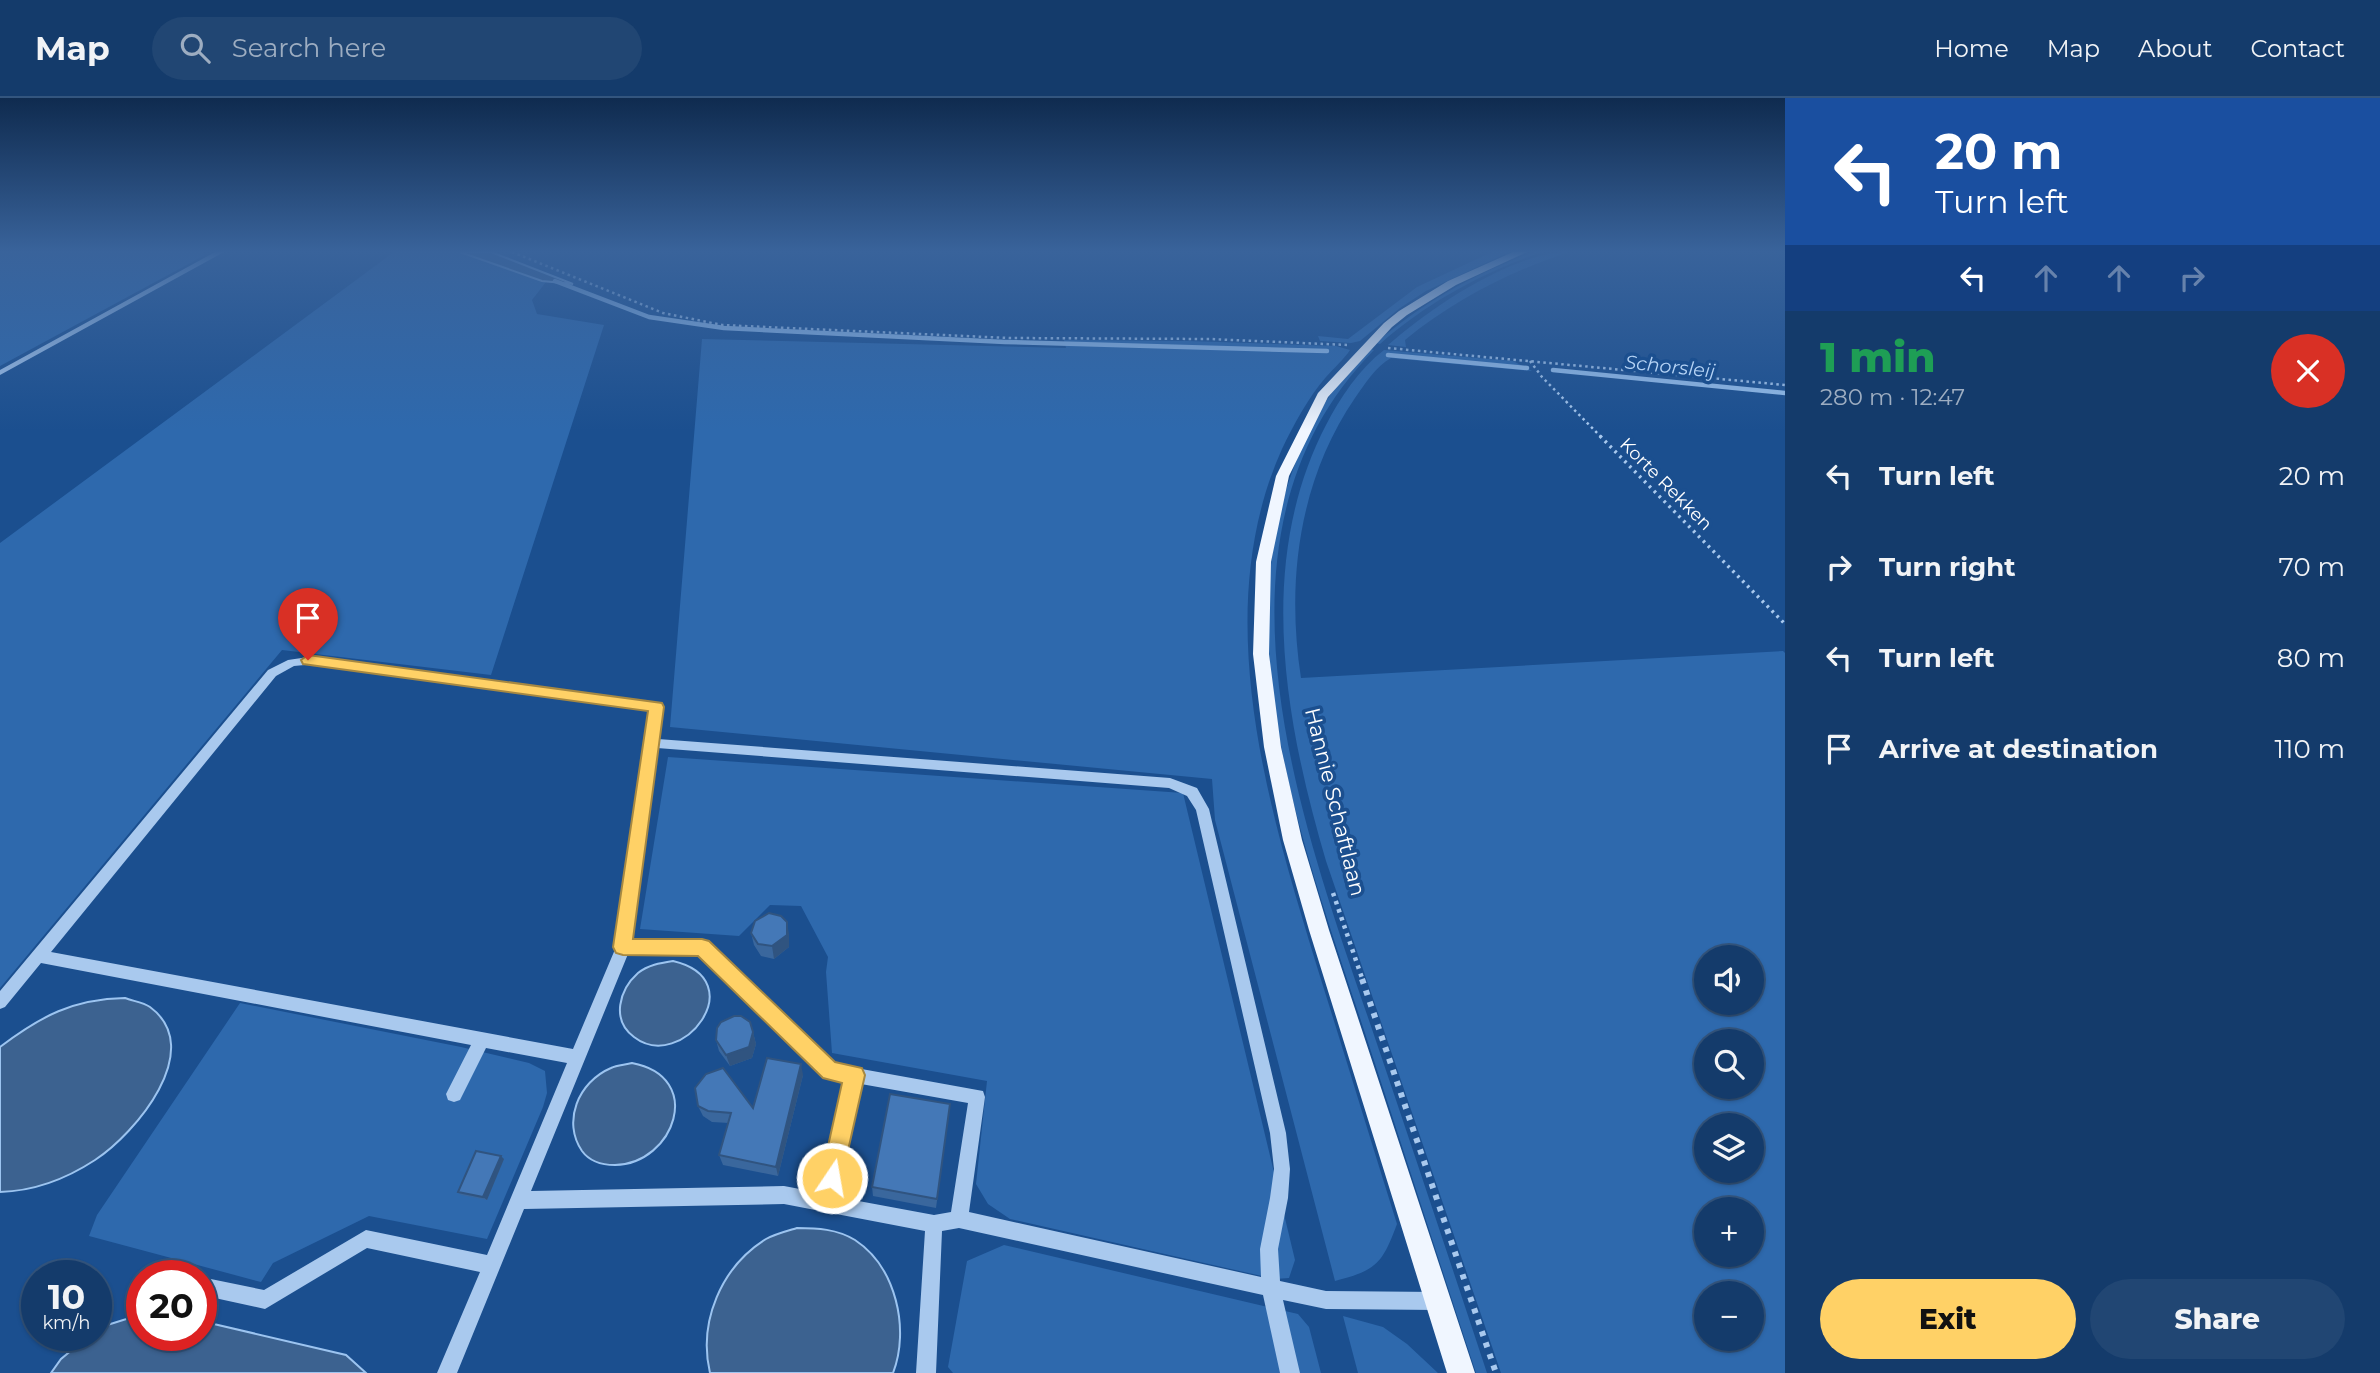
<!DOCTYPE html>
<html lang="en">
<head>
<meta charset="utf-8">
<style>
	body { margin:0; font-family:Montserrat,sans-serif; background:#214673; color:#f1f3f6; height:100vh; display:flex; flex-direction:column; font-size:26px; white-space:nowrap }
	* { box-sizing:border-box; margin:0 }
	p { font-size:23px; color:#9dadc1 }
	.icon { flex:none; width:38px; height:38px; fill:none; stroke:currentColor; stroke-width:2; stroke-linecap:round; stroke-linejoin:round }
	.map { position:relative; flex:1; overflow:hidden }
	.drawer { display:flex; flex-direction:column; background:#143b6b; width:595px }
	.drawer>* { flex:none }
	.banner { background:#1a4fa0; color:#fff; overflow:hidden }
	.tools { position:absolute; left:1694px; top:847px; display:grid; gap:14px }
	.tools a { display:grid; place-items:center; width:70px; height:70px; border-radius:50%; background:#143b6b; box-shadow:0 2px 5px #0004,0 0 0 2px #33557e; font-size:35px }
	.speed { position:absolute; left:21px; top:1162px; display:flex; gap:14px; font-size:35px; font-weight:700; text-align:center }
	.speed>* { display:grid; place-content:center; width:91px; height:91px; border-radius:50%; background:#143b6b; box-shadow:0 2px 5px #0004,0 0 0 2px #33557e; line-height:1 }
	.speed small { font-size:18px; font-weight:400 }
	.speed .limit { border:10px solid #d22; background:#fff; color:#111 }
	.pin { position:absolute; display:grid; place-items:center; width:60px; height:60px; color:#fff; margin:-72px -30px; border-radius:50% 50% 50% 0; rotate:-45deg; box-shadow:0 0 7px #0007 }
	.pin .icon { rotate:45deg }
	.me { position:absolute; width:77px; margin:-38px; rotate:12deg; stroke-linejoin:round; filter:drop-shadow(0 0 5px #0008) }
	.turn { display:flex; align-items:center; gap:24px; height:147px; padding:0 35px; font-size:32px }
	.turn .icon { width:91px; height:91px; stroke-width:2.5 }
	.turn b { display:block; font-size:49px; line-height:60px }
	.lanes { display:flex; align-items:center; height:66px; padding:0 35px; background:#0003; justify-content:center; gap:35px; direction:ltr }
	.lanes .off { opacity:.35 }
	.round { display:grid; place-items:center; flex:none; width:74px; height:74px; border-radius:37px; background:#214673 }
	.head { display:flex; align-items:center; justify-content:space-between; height:119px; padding:0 35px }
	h1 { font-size:42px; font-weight:800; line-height:52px; color:#1e9e55 }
	.cta { display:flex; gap:14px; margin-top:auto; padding:14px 35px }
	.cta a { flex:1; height:80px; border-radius:42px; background:#ffd166; color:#111; font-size:28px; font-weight:800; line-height:80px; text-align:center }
	.cta a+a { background:#214673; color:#f1f3f6 }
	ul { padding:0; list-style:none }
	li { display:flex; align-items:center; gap:21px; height:91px; padding:0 35px }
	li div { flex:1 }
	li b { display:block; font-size:26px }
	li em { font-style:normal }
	header { display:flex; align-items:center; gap:42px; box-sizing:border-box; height:98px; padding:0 35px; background:#143b6b; border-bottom:2px solid #33557e }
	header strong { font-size:33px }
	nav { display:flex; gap:38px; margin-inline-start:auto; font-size:24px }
	.search { width:490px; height:63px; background:#214673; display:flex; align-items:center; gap:18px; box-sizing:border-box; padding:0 24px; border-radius:38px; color:#9dadc1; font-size:26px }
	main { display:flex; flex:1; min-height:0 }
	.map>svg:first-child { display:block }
</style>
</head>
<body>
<header>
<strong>Map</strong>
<div class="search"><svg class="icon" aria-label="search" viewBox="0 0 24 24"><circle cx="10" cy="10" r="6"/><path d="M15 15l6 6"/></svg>Search here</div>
<nav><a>Home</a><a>Map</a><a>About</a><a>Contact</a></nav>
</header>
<main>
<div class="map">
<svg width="1785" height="1275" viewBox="0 0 1785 1275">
	<rect width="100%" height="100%" fill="#1b4f8f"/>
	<!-- green -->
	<path fill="#2e69ad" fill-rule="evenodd" d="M 0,154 L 200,154 L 205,157 L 0,268 Z
		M 394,154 L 460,154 L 471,157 L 546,184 L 532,202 L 537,216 L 604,227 L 491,577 L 282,552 L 0,890 L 0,445 Z
		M 1492,154 L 1509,154 L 1426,193 L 1400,210 L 1360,243 L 1351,245 L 1320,243 L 1318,238 L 1348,241 L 1417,189 Z
		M 1534,154 L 1542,154 C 1482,175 1428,204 1380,246 L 1376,245 C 1423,204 1476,175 1534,154 Z
		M 1569,154 C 1509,174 1454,202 1405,242 L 1406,249 L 1388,247 C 1430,210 1512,154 1569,154 Z
		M 702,241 L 1066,250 L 1064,242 L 1188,243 L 1336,248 L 1350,252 C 1344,261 1334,270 1326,279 C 1308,300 1294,326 1282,351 C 1206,520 1272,722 1323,888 C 1348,967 1372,1047 1397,1126 C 1382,1166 1377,1172 1335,1183 L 1215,722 L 1212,681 L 670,629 Z
		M 1370,251 L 1374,252 C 1190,439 1304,730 1375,940 C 1413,1052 1450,1163 1487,1275 L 1476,1275 C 1438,1160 1401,1044 1363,929 C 1299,734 1207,499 1325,305 C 1337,285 1354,269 1370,251 Z
		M 1384,252 L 1513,263 L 1532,273 L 1391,260 C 1376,268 1365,286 1355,300 C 1299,382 1286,483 1301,580 L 1783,553 L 1785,555 L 1785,1275 L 1501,1275 L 1326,763 C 1285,623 1255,464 1326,327 C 1340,300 1359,271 1384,252 ZM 1706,859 L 1752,859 L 1752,905 L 1706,905 ZM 1706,943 L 1752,943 L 1752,989 L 1706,989 ZM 1706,1027 L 1752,1027 L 1752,1073 L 1706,1073 ZM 1706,1111 L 1752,1111 L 1752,1157 L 1706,1157 ZM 1706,1195 L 1752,1195 L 1752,1241 L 1706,1241 Z
		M 668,659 L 1183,695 L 1295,1162 L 1289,1180 L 1275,1181 L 1010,1121 L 988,1106 L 976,1086 L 987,983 L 832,955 L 826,874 L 828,859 L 801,808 L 770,807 L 739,838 L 640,831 Z
		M 240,905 L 461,949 L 529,965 L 545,973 L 547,995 L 543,1009 L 487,1141 L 369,1118 L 273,1165 L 261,1184 L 89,1138 L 97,1117 Z
		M 1004,1147 L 1298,1216 L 1309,1229 L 1321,1275 L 953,1275 L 948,1269 L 967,1163 Z
		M 1343,1218 L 1383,1229 L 1407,1246 L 1438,1275 L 1358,1275 Z"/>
	<!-- water -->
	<path fill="#3c6290" stroke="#9cc4f0" stroke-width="2" d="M 460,154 L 491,154 L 573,186 L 542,183 Z
		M 673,863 C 754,882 682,976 634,939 C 611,922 619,892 638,875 C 648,867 660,865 673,863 Z
		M 125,900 C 132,903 143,904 150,909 C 207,951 135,1036 95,1062 C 66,1081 35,1093 0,1094 L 0,949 C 41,918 73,901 125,900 Z
		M 632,965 C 706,979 674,1066 615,1067 C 603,1067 590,1064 582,1053 C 562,1024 578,984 611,970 C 617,967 625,967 632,965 Z
		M 797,1130 C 817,1130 837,1131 855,1142 C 896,1169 910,1231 893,1275 L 710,1275 C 698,1224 721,1169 766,1141 C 775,1136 787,1133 797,1130 Z
		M 142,1216 L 142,1237 L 201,1237 L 201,1223 L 346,1257 L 366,1275 L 51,1275 L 61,1261 L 90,1237 L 96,1237 L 96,1232 L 101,1229 Z"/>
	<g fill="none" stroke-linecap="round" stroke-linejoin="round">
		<!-- stream -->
		<path stroke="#9cc4f0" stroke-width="4.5" d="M 555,183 L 649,219 L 724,230 L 1005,244 L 1327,253
			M 1388,257 L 1527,270
			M 1553,272 L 1785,295"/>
		<!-- path-far3 -->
		<path stroke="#a9c9ee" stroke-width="2.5" stroke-dasharray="2.5 3.5" stroke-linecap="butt" d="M 512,154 L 663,215 L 722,227 L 1009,240 L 1210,241 L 1348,247
			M 1388,250 L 1785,287
			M 1530,263 L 1542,279 L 1602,340"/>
		<!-- path-far2 -->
		<path stroke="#a9c9ee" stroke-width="3.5" stroke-dasharray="2.5 4.5" stroke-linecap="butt" d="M 1600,338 L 1785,526"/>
		<!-- path-far1 -->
		<path stroke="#a9c9ee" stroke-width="4.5" stroke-dasharray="3.5 5" stroke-linecap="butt" d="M 1333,795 L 1363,883"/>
		<!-- path -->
		<path stroke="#a9c9ee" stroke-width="6" stroke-dasharray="5 7" stroke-linecap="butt" d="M 1362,881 L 1496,1275"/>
		<!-- minor -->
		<path fill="#a9c9ee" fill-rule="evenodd" d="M 215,154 L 224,154 L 0,277 L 0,272 Z
			M 315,558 L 656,605 L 662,609 L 658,641 L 1170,680 L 1197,690 L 1209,711 L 1286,1035 L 1290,1071 L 1288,1100 L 1278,1151 L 1280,1183 L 1326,1193 L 1438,1194 L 1444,1197 L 1447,1203 L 1444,1209 L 1438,1212 L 1326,1211 L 1283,1202 L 1300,1275 L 1280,1275 L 1263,1197 L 959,1130 L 942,1133 L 936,1275 L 916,1275 L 925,1133 L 784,1106 L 524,1111 L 457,1275 L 437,1275 L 480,1174 L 367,1150 L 265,1211 L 201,1197 L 201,1179 L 264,1192 L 366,1132 L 487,1157 L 567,965 L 486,950 L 460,1002 L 454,1004 L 448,1002 L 446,996 L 471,947 L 41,865 L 5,909 L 0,911 L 0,893 L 268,572 L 288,562 ZM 315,566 L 650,612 L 616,849 L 573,951 L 51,854 L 276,578 L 294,568 ZM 657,650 L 1169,690 L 1187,698 L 1196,712 L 1270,1035 L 1274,1071 L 1270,1100 L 1260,1151 L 1261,1179 L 969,1114 L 985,999 L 983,993 L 834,966 L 707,844 L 702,842 L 631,842 ZM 628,856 L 699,856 L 824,978 L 846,984 L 821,1095 L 784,1088 L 531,1093 ZM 861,986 L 968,1005 L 951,1114 L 934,1117 L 837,1099 Z"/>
		<!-- major -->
		<path fill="#f0f6ff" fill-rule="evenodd" d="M 1513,154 L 1527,154 L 1456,187 L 1407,217 L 1392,229 L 1328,299 L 1289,378 L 1271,464 L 1269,556 L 1281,649 L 1302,742 L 1329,832 L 1475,1275 L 1447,1275 L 1309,832 L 1283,742 L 1264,649 L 1253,556 L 1256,464 L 1276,378 L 1318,295 L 1384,225 L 1399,213 L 1448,183 Z"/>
	</g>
	<!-- wall -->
	<path fill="#3a679d" d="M 751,835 L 789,836 L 789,849 L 774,861 L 761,858 L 754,847 Z
		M 753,934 L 756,946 L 752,960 L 730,968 L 719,953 L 716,942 Z
		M 803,977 L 778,1078 L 723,1067 L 719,1057 L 729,1025 L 712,1024 L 703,1018 L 698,1008 L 753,1010 Z
		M 950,1006 L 936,1110 L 873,1098 L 872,1089 Z
		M 504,1061 L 487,1102 L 461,1097 L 458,1094 Z"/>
	<!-- shaded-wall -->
	<path fill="#305480" d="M 787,824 L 789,836 L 789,849 L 774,861 L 772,848 Z
		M 753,934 L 756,946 L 752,960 L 730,968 L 726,957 Z
		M 801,966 L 803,977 L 778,1078 L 776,1069 Z
		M 501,1058 L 504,1061 L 487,1102 L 483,1099 Z"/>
	<!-- building -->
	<path fill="#4478b7" stroke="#305480" stroke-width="2" d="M 769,815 L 781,818 L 787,824 L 787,837 L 772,848 L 758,846 L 751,835 L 755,823 Z
		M 734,918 L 741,918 L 750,924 L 753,934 L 749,949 L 726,957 L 716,942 L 717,930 L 721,924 Z
		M 767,960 L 801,966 L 776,1069 L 719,1057 L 731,1015 L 708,1013 L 698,1008 L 695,990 L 706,976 L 723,970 L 753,1010 Z
		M 890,996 L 950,1006 L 937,1101 L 872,1089 Z
		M 476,1053 L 501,1058 L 483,1099 L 458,1094 Z"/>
	<!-- sky -->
	<linearGradient id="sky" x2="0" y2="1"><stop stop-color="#0f2b4f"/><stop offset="0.46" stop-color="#39639b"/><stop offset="1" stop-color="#39639b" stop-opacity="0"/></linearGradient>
	<rect width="1785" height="333" fill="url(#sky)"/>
	<!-- route -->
	<path fill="#ffd166" stroke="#a68842" stroke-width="2" d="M 308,557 L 662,605 L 664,609 L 633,841 L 702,841 L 709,843 L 835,964 L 862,970 L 865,977 L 840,1088 L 832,1091 L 824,1088 L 821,1080 L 842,985 L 823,980 L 698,858 L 623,857 L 616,855 L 613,849 L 648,613 L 303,566 L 301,562 Z"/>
	<g text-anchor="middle" stroke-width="7" stroke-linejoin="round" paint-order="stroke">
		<!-- far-street labels -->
		<g font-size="18" fill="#fff" stroke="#1b4f8f">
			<text transform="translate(1666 386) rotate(45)" y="6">Korte Rekken</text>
		</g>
		<!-- far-water labels -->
		<g font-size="19" font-style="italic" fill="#b5d3f5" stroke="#1b4f8f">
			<text transform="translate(1670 268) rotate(6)" y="7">Schorsleij</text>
		</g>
		<!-- street labels -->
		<g font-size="21" fill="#fff" stroke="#1b4f8f">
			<text transform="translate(1335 704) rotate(76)" y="7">Hannie Schaftlaan</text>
		</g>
	</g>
</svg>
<div class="tools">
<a><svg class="icon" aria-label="sound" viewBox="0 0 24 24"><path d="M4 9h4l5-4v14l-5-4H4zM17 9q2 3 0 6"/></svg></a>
<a><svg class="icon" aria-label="search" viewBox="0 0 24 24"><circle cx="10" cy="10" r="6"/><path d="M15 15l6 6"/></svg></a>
<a><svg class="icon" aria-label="layers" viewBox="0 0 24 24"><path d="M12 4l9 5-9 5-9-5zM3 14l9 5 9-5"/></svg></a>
<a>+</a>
<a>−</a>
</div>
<div class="speed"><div>10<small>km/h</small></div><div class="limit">20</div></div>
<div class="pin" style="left:308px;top:562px;background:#d93025"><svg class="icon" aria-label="arrive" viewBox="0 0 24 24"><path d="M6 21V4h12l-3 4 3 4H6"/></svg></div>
<svg class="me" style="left:832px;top:1080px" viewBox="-20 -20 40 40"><circle r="17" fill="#ffd166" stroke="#fff" stroke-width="3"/><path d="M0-11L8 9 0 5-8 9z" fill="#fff"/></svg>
</div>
<section class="drawer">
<div class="banner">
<div class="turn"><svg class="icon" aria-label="left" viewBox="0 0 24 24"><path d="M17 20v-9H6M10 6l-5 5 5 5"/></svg><div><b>20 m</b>Turn left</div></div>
<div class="lanes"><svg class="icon" aria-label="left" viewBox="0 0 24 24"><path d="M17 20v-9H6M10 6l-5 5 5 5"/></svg><svg class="icon off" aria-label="ahead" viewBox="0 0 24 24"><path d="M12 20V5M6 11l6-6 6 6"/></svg><svg class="icon off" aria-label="ahead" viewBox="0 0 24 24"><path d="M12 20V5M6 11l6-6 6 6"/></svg><svg class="icon off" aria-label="right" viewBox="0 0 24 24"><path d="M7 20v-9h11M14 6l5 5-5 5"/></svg></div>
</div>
<div class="head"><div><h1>1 min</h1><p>280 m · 12:47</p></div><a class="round" style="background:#d93025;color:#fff"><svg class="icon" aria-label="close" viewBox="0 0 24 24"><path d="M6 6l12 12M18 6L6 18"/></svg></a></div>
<ul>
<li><svg class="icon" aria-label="left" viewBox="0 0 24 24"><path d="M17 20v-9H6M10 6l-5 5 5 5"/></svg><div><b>Turn left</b></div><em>20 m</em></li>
<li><svg class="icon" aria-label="right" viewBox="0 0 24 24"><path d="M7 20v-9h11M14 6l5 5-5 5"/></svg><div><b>Turn right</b></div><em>70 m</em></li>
<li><svg class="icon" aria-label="left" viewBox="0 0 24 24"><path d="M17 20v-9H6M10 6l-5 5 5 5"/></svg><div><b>Turn left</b></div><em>80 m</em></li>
<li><svg class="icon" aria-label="arrive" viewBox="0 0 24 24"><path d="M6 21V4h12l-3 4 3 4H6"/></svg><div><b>Arrive at destination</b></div><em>110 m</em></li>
</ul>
<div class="cta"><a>Exit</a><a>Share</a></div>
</section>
</main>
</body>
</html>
